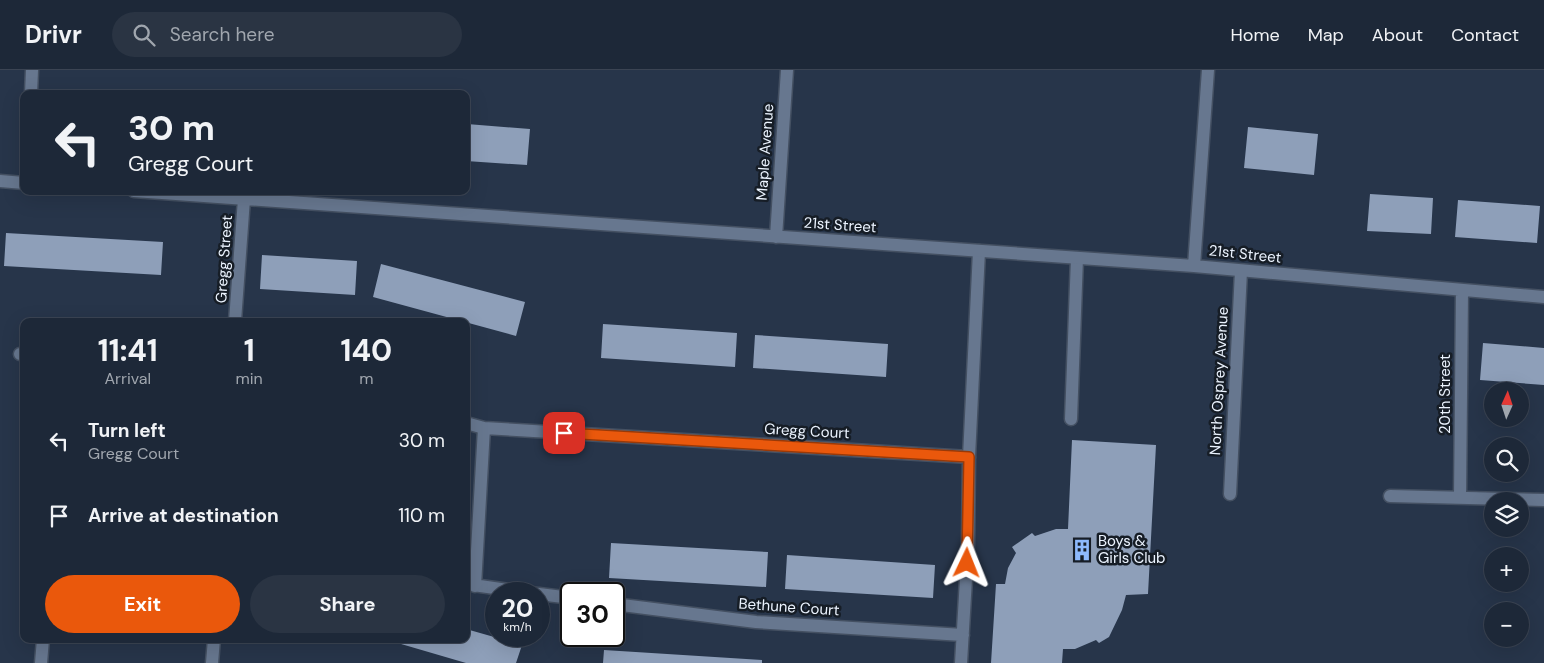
<!DOCTYPE html>
<html lang="en">
<head>
<meta charset="utf-8">
<style>
	body { margin:0; font-family:"DM Sans",sans-serif; background:#2a3443; color:#f1f3f6; height:100vh; display:flex; flex-direction:column; font-size:19px; white-space:nowrap }
	* { box-sizing:border-box; margin:0 }
	p { font-size:16px; color:#a0a6ae }
	.icon { flex:none; width:28px; height:28px; fill:none; stroke:currentColor; stroke-width:2; stroke-linecap:round; stroke-linejoin:round }
	.map { position:relative; flex:1; overflow:hidden }
	.drawer { position:absolute; left:20px; top:248px; width:450px; height:325px; display:flex; flex-direction:column; background:#1d2838; border-radius:10px; box-shadow:0 5px 20px #0002,0 0 0 1px #3b4453 }
	.drawer>* { flex:none }
	.hud { position:absolute; left:20px; top:20px; width:450px; height:105px; border-radius:10px; box-shadow:0 5px 20px #0002,0 0 0 1px #3b4453; background:#1d2838; color:#f1f3f6; overflow:hidden }
	.needle { width:32px; rotate:3deg }
	.tools { position:absolute; left:1484px; top:312px; display:grid; gap:10px }
	.tools a { display:grid; place-items:center; width:45px; height:45px; border-radius:50%; background:#1d2838; box-shadow:0 5px 20px #0002,0 0 0 1px #3b4453; font-size:25px }
	.speed { position:absolute; left:485px; top:512px; display:flex; gap:10px; font-size:25px; font-weight:700; text-align:center }
	.speed>* { display:grid; place-content:center; width:65px; height:65px; border-radius:50%; background:#1d2838; box-shadow:0 5px 20px #0002,0 0 0 1px #3b4453; line-height:1 }
	.speed small { font-size:12px; font-weight:400 }
	.speed .limit { border:2px solid #111; border-radius:8px; background:#fff; color:#111 }
	.pin { position:absolute; display:grid; place-items:center; width:42px; height:42px; color:#fff; margin:-21px; border-radius:10px; box-shadow:0 2px 8px #0006 }
	.me { position:absolute; width:55px; margin:-28px; rotate:2deg; stroke-linejoin:round; filter:drop-shadow(0 0 4px #0008) }
	.turn { display:flex; align-items:center; gap:18px; height:105px; padding:0 25px; font-size:22px }
	.turn .icon { width:65px; height:65px; stroke-width:2.5 }
	.turn b { display:block; font-size:35px; line-height:42px }
	.eta { display:flex; justify-content:space-evenly; align-items:center; height:85px; text-align:center }
	.eta b { font-size:30px; font-weight:700; line-height:35px }
	.action { display:flex; gap:10px; margin-top:auto; padding:10px 25px }
	.action a { flex:1; height:58px; border-radius:30px; background:#ea580c; color:#fff; font-size:20px; font-weight:700; line-height:58px; text-align:center }
	.action a+a { background:#2a3443; color:#f1f3f6 }
	ul { padding:0; list-style:none }
	li { display:flex; align-items:center; gap:15px; height:75px; padding:0 25px }
	li div { flex:1 }
	li b { display:block; font-size:19px }
	li em { font-style:normal }
	header { display:flex; align-items:center; gap:30px; box-sizing:border-box; height:70px; padding:0 25px; background:#1d2838; border-bottom:1px solid #3b4453 }
	header strong { font-size:24px }
	nav { display:flex; gap:28px; margin-inline-start:auto; font-size:18px }
	.search { width:350px; height:45px; background:#2a3443; display:flex; align-items:center; gap:12px; box-sizing:border-box; padding:0 18px; border-radius:28px; color:#a0a6ae; font-size:19px }
	.map>svg:first-child { display:block }
</style>
</head>
<body>
<header>
<strong>Drivr</strong>
<div class="search"><svg class="icon" aria-label="search" viewBox="0 0 24 24"><circle cx="10" cy="10" r="6"/><path d="M15 15l6 6"/></svg>Search here</div>
<nav><a>Home</a><a>Map</a><a>About</a><a>Contact</a></nav>
</header>
<div class="map">
<svg width="1544" height="593" viewBox="0 0 1544 593">
	<rect width="100%" height="100%" fill="#27354a"/>
	<!-- building -->
	<path fill="#8e9fb9" d="M 467,54 L 530,59 L 527,95 L 466,91 Z
		M 1248,57 L 1318,64 L 1314,105 L 1244,98 Z
		M 1370,124 L 1433,128 L 1431,164 L 1367,161 Z
		M 1458,130 L 1540,136 L 1537,173 L 1455,167 Z
		M 6,163 L 163,172 L 161,205 L 4,196 Z
		M 262,185 L 357,191 L 355,225 L 260,219 Z
		M 381,194 L 525,232 L 516,266 L 373,227 Z
		M 603,254 L 737,263 L 735,297 L 601,288 Z
		M 755,265 L 888,274 L 886,307 L 753,298 Z
		M 1483,273 L 1544,278 L 1544,315 L 1480,310 Z
		M 1072,370 L 1156,375 L 1148,524 L 1126,525 L 1122,540 L 1109,567 L 1099,573 L 1096,570 L 1075,579 L 1063,579 L 1062,593 L 991,593 L 996,514 L 1005,514 L 1008,498 L 1016,483 L 1012,477 L 1032,463 L 1035,466 L 1056,459 L 1068,459 Z
		M 611,473 L 768,482 L 766,517 L 609,508 Z
		M 787,485 L 935,495 L 933,528 L 785,519 Z
		M 466,559 L 522,575 L 516,593 L 466,593 L 384,569 L 466,569 Z
		M 604,580 L 762,590 L 762,593 L 603,593 Z"/>
	<g fill="none" stroke-linecap="round" stroke-linejoin="round">
		<!-- lane casing -->
		<g stroke="#445062" stroke-width="15">
			<path id="lane" d="M 20,284 L 24,284
				M 1071,349 L 1077,188
				M 969,387 L 979,181
				M 41,593 L 43,569"/>
		</g>
		<!-- street casing -->
		<g stroke="#445062" stroke-width="15">
			<path id="street" d="M 31,24 L 32,0
				M 0,111 L 24,113
				M 134,121 L 1194,196 L 1544,227
				M 776,167 L 787,0
				M 1194,196 L 1208,0
				M 235,251 L 244,129
				M 466,353 L 484,358 L 969,387 L 968,475 L 961,593
				M 1230,424 L 1241,201
				M 1390,426 L 1544,430
				M 1460,427 L 1462,221
				M 466,514 L 537,524
				M 475,516 L 484,358
				M 539,524 L 571,528
				M 614,534 L 756,552 L 963,565
				M 212,593 L 214,569"/>
		</g>
		<!-- lane -->
		<use href="#lane" stroke="#67778f" stroke-width="12"/>
		<!-- street -->
		<use href="#street" stroke="#67778f" stroke-width="12"/>
	</g>
	<g fill="none" stroke-linecap="round" stroke-linejoin="round">
		<!-- route casing -->
		<g stroke="#983908" stroke-width="12">
			<path id="route" d="M 564,363 L 969,387 L 967,493"/>
		</g>
		<!-- route -->
		<use href="#route" stroke="#ea580c" stroke-width="9"/>
	</g>
	<!-- icons -->
	<defs>
		<g id="building-bare" transform="scale(1.725)"><path d="M-4-6H4V6H1V3H-1V6H-4ZM-2.5-4.3h1.7v1.8h-1.7ZM.8-4.3h1.7v1.8H.8ZM-2.5-1h1.7V.8h-1.7ZM.8-1h1.7V.8H.8Z" fill="#8db9fc" stroke="#161d26" stroke-width="2.5" paint-order="stroke"/></g>
	</defs>
	<g fill-rule="evenodd">
		<use href="#building-bare" x="1082" y="480"/>
	</g>
	<g text-anchor="middle" stroke-width="5" stroke-linejoin="round" paint-order="stroke">
		<!-- street labels -->
		<g font-size="15" fill="#ecf4ff" stroke="#161d26">
			<text transform="translate(765 82) rotate(-86)" y="5">Maple Avenue</text>
			<text transform="translate(840 155) rotate(4)" y="5">21st Street</text>
			<text transform="translate(1245 184) rotate(6)" y="5">21st Street</text>
			<text transform="translate(224 189) rotate(-86)" y="5">Gregg Street</text>
			<text transform="translate(1219 311) rotate(-87)" y="5">North Osprey Avenue</text>
			<text transform="translate(1445 324) rotate(-90)" y="5">20th Street</text>
			<text transform="translate(807 361) rotate(3)" y="5">Gregg Court</text>
			<text transform="translate(789 537) rotate(4)" y="5">Bethune Court</text>
		</g>
		<!-- poi labels -->
		<g font-size="15" fill="#ecf4ff" stroke="#161d26" text-anchor="start">
			<text x="1098" y="476">Boys &amp;<tspan x="1098" dy="17">Girls Club</tspan></text>
		</g>
	</g>
</svg>
<div class="tools">
<a><svg class="needle" viewBox="-14 -14 28 28"><path d="M0-13l5 13h-10z" fill="#e53935"/><path d="M0 13l5-13h-10z" fill="#a0a6ae"/></svg></a>
<a><svg class="icon" aria-label="search" viewBox="0 0 24 24"><circle cx="10" cy="10" r="6"/><path d="M15 15l6 6"/></svg></a>
<a><svg class="icon" aria-label="layers" viewBox="0 0 24 24"><path d="M12 4l9 5-9 5-9-5zM3 14l9 5 9-5"/></svg></a>
<a>+</a>
<a>−</a>
</div>
<div class="speed"><div>20<small>km/h</small></div><div class="limit">30</div></div>
<div class="pin" style="left:564px;top:363px;background:#d93025"><svg class="icon" aria-label="arrive" viewBox="0 0 24 24"><path d="M6 21V4h12l-3 4 3 4H6"/></svg></div>
<svg class="me" style="left:967px;top:493px" viewBox="-20 -20 40 40"><path d="M0-17L14 15 0 8-14 15z" fill="#ea580c" stroke="#fff" stroke-width="4"/></svg>
<div class="hud">
<div class="turn"><svg class="icon" aria-label="left" viewBox="0 0 24 24"><path d="M17 20v-9H6M10 6l-5 5 5 5"/></svg><div><b>30 m</b>Gregg Court</div></div>
</div>
<section class="drawer">
<div class="eta">
<div><b>11:41</b><p>Arrival</p></div>
<div><b>1</b><p>min</p></div>
<div><b>140</b><p>m</p></div>
</div>
<ul>
<li><svg class="icon" aria-label="left" viewBox="0 0 24 24"><path d="M17 20v-9H6M10 6l-5 5 5 5"/></svg><div><b>Turn left</b><p>Gregg Court</p></div><em>30 m</em></li>
<li><svg class="icon" aria-label="arrive" viewBox="0 0 24 24"><path d="M6 21V4h12l-3 4 3 4H6"/></svg><div><b>Arrive at destination</b></div><em>110 m</em></li>
</ul>
<div class="action"><a>Exit</a><a>Share</a></div>
</section>
</div>
</body>
</html>
